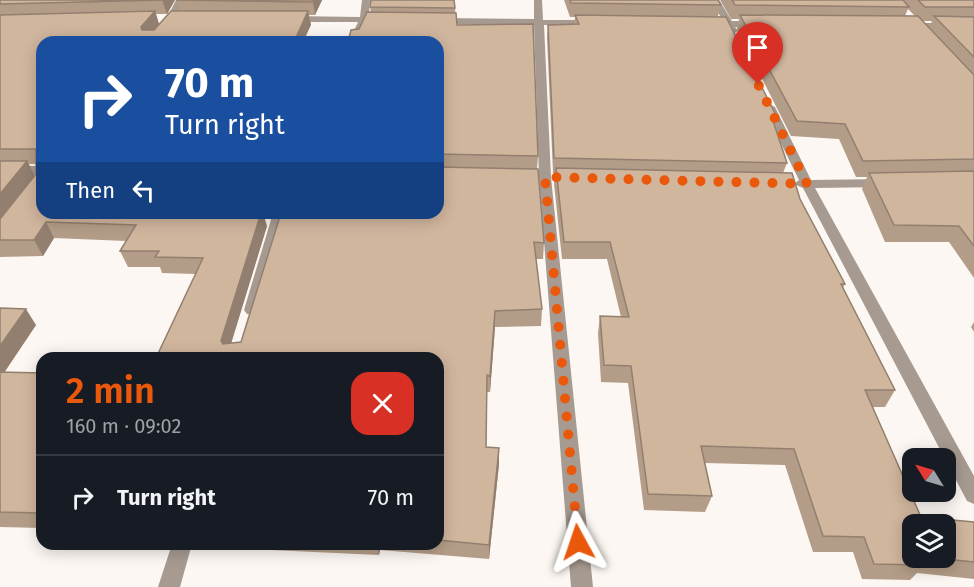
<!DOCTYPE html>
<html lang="en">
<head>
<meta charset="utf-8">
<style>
	body { margin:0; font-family:"Fira Sans",sans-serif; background:#242831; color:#f1f3f6; height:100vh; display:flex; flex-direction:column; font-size:22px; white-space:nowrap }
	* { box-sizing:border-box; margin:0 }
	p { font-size:20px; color:#9ea1a6 }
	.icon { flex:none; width:33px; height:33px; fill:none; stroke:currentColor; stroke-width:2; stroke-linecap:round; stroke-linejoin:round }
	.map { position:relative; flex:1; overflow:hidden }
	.details { position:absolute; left:36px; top:352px; width:408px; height:198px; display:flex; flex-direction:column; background:#171b24; border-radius:18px; box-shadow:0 3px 15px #0003 }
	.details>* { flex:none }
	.guide { position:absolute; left:36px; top:36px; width:408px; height:183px; border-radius:18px; box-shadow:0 3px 15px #0003; background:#1a4fa0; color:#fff; overflow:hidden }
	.needle { width:39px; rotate:307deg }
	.buttons { position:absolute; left:902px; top:448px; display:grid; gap:12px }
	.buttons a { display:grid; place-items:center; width:54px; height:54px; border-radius:12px; background:#171b24; box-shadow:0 3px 15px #0003; font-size:30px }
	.pin { position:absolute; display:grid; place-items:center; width:51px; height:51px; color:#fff; margin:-62px -26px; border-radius:50% 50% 50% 0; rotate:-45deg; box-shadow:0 0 6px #0007 }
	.pin .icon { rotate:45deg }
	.me { position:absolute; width:66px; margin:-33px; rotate:355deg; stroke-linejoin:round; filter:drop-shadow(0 0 4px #0008) }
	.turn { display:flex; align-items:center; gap:21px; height:126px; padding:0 30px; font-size:27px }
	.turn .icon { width:78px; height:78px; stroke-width:2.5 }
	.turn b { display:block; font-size:42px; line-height:51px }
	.then { display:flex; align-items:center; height:57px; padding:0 30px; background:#0003; gap:12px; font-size:22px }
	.round { display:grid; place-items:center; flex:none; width:63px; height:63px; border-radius:18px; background:#242831 }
	.head { display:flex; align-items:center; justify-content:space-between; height:102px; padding:0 30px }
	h1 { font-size:36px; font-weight:600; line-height:45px; color:#ea580c }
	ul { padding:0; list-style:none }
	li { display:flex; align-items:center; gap:18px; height:84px; padding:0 30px; border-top:2px solid #363941 }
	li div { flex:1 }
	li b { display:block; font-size:22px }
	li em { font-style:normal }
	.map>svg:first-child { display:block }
</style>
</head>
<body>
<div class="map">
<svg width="974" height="587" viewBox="0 0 974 587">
	<rect width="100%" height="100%" fill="#fcf7f2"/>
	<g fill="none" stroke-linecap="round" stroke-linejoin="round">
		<!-- minor -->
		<path fill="#a79b91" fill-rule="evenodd" d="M 176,0 L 184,0 L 176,19 L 157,42 L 147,42 L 167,18 Z
			M 362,0 L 370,0 L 369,17 L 384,17 L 389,20 L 384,23 L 367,23 L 359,42 L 349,42 L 358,22 L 291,22 L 286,19 L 291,16 L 360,17 Z
			M 534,0 L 542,0 L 543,20 L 594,20 L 599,23 L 594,26 L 544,25 L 551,177 L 593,587 L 571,587 L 539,177 L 534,25 L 438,24 L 433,21 L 438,18 L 534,19 Z
			M 711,0 L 719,0 L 732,21 L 759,21 L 764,24 L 759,27 L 735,27 L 738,31 L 733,34 L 726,27 L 708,26 L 708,22 L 723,21 Z
			M 906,23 L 974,23 L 974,29 L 903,28 L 901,26 Z
			M 769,104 L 775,107 L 811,180 L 884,179 L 890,183 L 884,187 L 815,188 L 974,476 L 974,504 L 967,501 L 803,188 L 794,184 L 799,180 L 763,107 Z
			M 0,166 L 42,166 L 42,174 L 0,174 Z
			M 273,213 L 287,213 L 260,310 L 257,314 L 247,314 L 244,310 Z
			M 172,544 L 192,544 L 180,587 L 158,587 Z"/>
	</g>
	<!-- wall -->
	<path fill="#b49d88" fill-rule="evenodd" d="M 0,0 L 175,0 L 167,14 L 156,14 L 159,24 L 180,11 L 176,0 L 322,0 L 315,15 L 309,15 L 311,25 L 42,213 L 267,226 L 231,343 L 241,342 L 438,213 L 438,42 L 359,29 L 371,12 L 370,7 L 454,0 L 457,25 L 538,156 L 537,169 L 544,243 L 543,259 L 536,259 L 542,309 L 541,326 L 495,327 L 490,392 L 487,392 L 486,447 L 499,464 L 489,559 L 380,550 L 379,555 L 207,547 L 206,544 L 438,544 L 438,358 L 156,358 L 196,274 L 162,273 L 160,267 L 128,267 L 120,251 L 126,241 L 54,238 L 43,256 L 0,257 ZM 29,164 L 36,164 L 36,174 L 34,175 Z
		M 564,0 L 718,0 L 721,5 L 718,16 L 779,121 L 776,131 L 787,163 L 783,173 L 800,199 L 845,284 L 843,288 L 895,390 L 885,407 L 872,407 L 921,517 L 974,522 L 974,579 L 917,573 L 910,580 L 862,579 L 853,552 L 813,552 L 785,465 L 705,463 L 712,496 L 705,512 L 644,510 L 628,383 L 601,382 L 598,333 L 600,316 L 621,317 L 607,259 L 562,259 L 554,184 L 555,173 L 553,173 L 547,37 L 548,25 L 574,24 L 575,17 L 570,17 ZM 945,525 L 945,558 L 912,558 Z
		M 720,0 L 974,0 L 974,278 L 949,242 L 885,242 L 862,189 L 867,177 L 856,177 L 839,139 L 791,136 L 737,29 L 739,19 L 731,19 ZM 908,9 L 915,16 L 905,16 ZM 922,21 L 932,21 L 929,28 Z
		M 0,308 L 36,325 L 4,372 L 42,373 L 42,528 L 0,527 Z
		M 974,322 L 974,332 L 971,327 Z"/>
	<!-- shaded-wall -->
	<path fill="#927f6f" d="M 162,0 L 175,0 L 167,14 Z
		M 314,0 L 322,0 L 315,15 L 313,2 Z
		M 155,11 L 159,24 L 145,41 L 141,27 Z
		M 308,11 L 311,25 L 303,42 L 294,42 Z
		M 27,161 L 35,176 L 0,221 L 0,194 Z
		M 261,213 L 263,213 L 267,226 L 227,357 L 221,341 Z
		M 46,222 L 54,238 L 43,256 L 34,240 Z
		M 26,309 L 36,325 L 0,379 L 0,346 Z
		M 495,311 L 495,327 L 490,392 L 490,376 Z
		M 499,448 L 499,464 L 489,559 L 489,545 Z
		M 377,544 L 379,544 L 380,550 L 379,555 Z"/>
	<!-- building -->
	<path fill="#d1b69e" stroke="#927f6f" stroke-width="1.5" d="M 0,0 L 163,0 L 0,4 Z
		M 176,0 L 314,0 L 313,2 Z
		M 371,0 L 454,0 L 455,8 L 370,7 Z
		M 570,0 L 718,0 L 721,5 L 571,3 Z
		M 732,0 L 903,0 L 909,7 L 735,5 Z
		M 918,0 L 974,0 L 974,7 L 925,7 Z
		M 155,11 L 141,27 L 142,30 L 154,30 L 171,11 L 308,11 L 294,42 L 42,42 L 42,213 L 261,213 L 221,341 L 223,344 L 241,342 L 281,213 L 438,213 L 438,167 L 538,169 L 544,243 L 534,242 L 542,309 L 495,311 L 490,376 L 487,375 L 486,447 L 499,448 L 489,545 L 438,540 L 438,358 L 156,358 L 203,258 L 155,257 L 159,251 L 120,251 L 136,225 L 46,222 L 34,240 L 0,240 L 0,219 L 36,174 L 36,149 L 0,149 L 0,15 Z
		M 367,12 L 456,13 L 457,25 L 533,24 L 538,156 L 438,154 L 438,42 L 348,42 L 351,30 L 359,29 Z
		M 575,15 L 726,17 L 779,121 L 773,121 L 787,163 L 554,158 L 548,25 L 579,24 Z
		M 740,15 L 918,16 L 974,75 L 974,159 L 863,161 L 845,124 L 797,121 Z
		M 934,16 L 974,17 L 974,57 Z
		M 0,161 L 27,161 L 0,194 Z
		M 556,168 L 792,173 L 800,199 L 845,284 L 841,284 L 895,390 L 865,390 L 921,517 L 974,522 L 974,562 L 935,558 L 945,558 L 945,525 L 912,525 L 912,558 L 920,558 L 923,565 L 874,564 L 864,537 L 823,536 L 794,449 L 701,446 L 712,496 L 648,494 L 631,366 L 604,365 L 600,316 L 629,317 L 610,242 L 564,242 Z
		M 974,171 L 974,246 L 959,226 L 894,225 L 869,173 Z
		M 0,308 L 26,309 L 0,346 Z
		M 0,372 L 42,373 L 42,513 L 0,512 Z"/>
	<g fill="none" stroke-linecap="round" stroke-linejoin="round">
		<!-- route -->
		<path stroke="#ea580c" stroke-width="10" stroke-dasharray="0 18" d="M 578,542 L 545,177 L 807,184 L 758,84"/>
	</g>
</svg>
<div class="buttons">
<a><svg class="needle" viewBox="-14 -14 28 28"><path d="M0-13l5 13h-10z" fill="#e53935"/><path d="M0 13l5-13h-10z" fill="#9ea1a6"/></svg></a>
<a><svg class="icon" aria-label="layers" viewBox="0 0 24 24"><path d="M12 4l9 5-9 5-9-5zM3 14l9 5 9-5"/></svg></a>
</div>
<div class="pin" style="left:758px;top:84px;background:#d93025"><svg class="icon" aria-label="arrive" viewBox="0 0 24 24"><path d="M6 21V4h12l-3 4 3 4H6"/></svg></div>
<svg class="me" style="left:578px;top:542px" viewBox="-20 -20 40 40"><path d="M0-17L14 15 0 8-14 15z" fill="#ea580c" stroke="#fff" stroke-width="4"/></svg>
<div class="guide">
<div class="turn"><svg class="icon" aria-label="right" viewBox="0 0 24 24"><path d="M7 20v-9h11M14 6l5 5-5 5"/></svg><div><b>70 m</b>Turn right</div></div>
<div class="then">Then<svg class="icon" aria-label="left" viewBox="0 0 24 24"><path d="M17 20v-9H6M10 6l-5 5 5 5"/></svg></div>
</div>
<section class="details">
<div class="head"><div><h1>2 min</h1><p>160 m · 09:02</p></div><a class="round" style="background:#d93025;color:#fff"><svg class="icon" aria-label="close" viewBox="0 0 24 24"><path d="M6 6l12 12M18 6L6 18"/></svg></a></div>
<ul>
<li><svg class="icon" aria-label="right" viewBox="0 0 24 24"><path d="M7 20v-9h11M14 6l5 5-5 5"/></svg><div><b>Turn right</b></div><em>70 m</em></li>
</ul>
</section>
</div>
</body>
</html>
